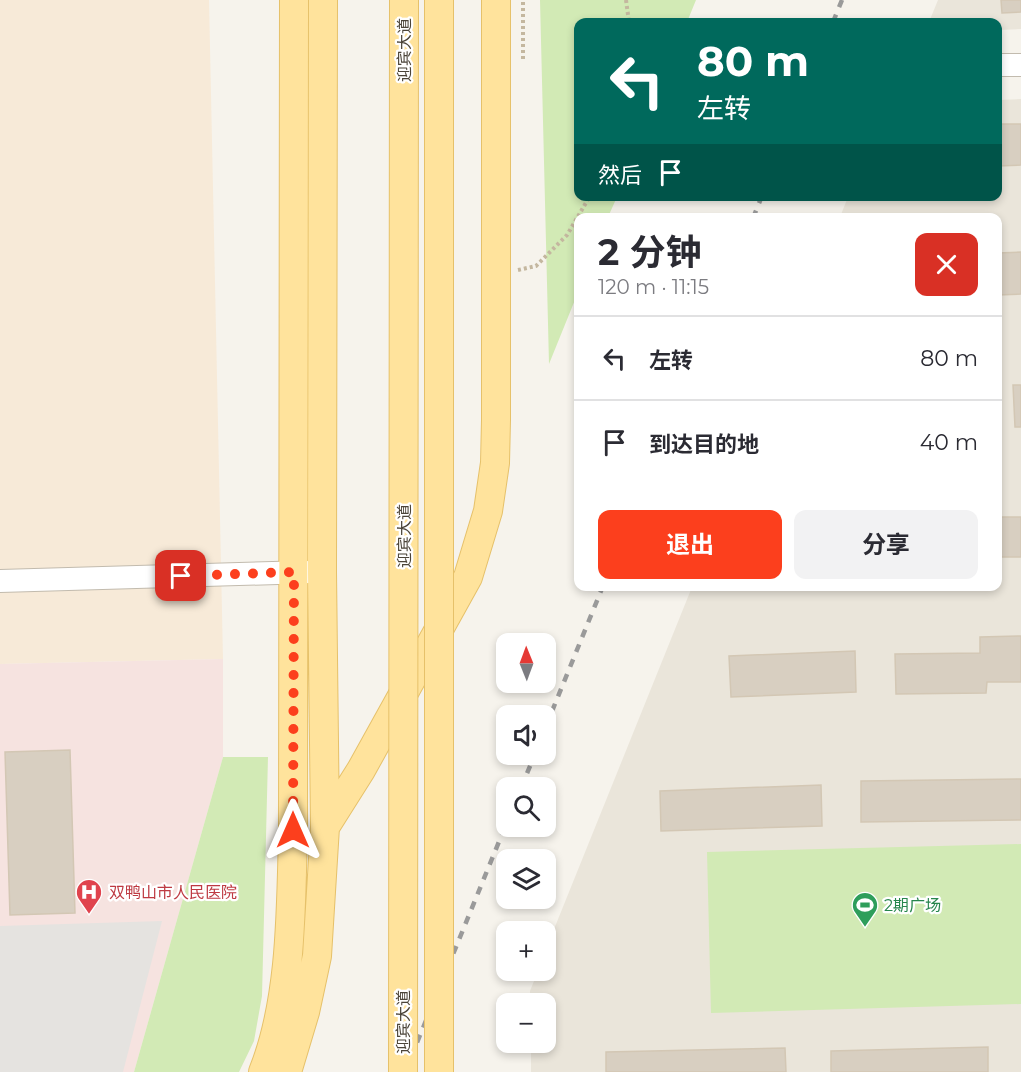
<!DOCTYPE html>
<html lang="zh">
<head>
<meta charset="utf-8">
<style>
	body { margin:0; font-family:Montserrat,"Noto Sans SC",sans-serif; background:#f2f2f3; color:#2b2b33; height:100vh; display:flex; flex-direction:column; font-size:22px; white-space:nowrap }
	* { box-sizing:border-box; margin:0 }
	p { font-size:20px; color:#7c7c81 }
	.icon { flex:none; width:33px; height:33px; fill:none; stroke:currentColor; stroke-width:2; stroke-linecap:round; stroke-linejoin:round }
	.map { position:relative; flex:1; overflow:hidden }
	.panel { position:absolute; left:574px; top:213px; width:428px; height:378px; display:flex; flex-direction:column; background:#fff; border-radius:12px; box-shadow:0 3px 9px #0003 }
	.panel>* { flex:none }
	.guide { position:absolute; left:574px; top:18px; width:428px; height:183px; border-radius:12px; box-shadow:0 3px 9px #0003; background:#00695c; color:#fff; overflow:hidden }
	.needle { width:39px; rotate:359deg }
	.buttons { position:absolute; left:496px; top:633px; display:grid; gap:12px }
	.buttons a { display:grid; place-items:center; width:60px; height:60px; border-radius:12px; background:#fff; box-shadow:0 3px 9px #0003; font-size:30px }
	.pin { position:absolute; display:grid; place-items:center; width:51px; height:51px; color:#fff; margin:-26px; border-radius:12px; box-shadow:0 3px 9px #0006 }
	.me { position:absolute; width:66px; margin:-33px; rotate:0deg; stroke-linejoin:round; filter:drop-shadow(0 0 4px #0008) }
	.turn { display:flex; align-items:center; gap:21px; height:126px; padding:0 24px; font-size:27px }
	.turn .icon { width:78px; height:78px; stroke-width:2.5 }
	.turn b { display:block; font-size:42px; line-height:51px }
	.then { display:flex; align-items:center; height:57px; padding:0 24px; background:#0003; gap:12px; font-size:22px }
	.round { display:grid; place-items:center; flex:none; width:63px; height:63px; border-radius:12px; background:#f2f2f3 }
	.headline { display:flex; align-items:center; justify-content:space-between; height:102px; padding:0 24px }
	h1 { font-size:36px; font-weight:700; line-height:45px }
	.primary-button { display:flex; gap:12px; margin-top:auto; padding:12px 24px }
	.primary-button a { flex:1; height:69px; border-radius:12px; background:#fc3f1d; color:#fff; font-size:24px; font-weight:700; line-height:69px; text-align:center }
	.primary-button a+a { background:#f2f2f3; color:#2b2b33 }
	ul { padding:0; list-style:none }
	li { display:flex; align-items:center; gap:18px; height:84px; padding:0 24px; border-top:2px solid #e1e1e2 }
	li div { flex:1 }
	li b { display:block; font-size:22px }
	li em { font-style:normal }
	.map>svg:first-child { display:block }
</style>
</head>
<body>
<div class="map">
<svg width="1021" height="1072" viewBox="0 0 1021 1072">
	<rect width="100%" height="100%" fill="#f6f3ec"/>
	<!-- residential -->
	<path fill="#eae5da" d="M 938,0 L 1021,0 L 1021,29 L 998,30 L 998,22 L 929,22 Z
		M 1021,99 L 1021,1072 L 531,1072 L 531,1043 L 546,1042 L 546,1004 L 530,1003 L 530,991 L 538,971 L 546,970 L 546,949 L 692,587 L 998,586 L 998,218 L 840,217 L 848,197 L 998,196 L 998,100 Z"/>
	<!-- commercial -->
	<path fill="#f7ead8" d="M 0,0 L 209,0 L 223,659 L 0,664 Z"/>
	<!-- medical -->
	<path fill="#f6e3e0" d="M 223,659 L 223,757 L 134,1072 L 0,1072 L 0,664 Z"/>
	<!-- green -->
	<path fill="#d2eab5" d="M 540,0 L 696,0 L 687,22 L 579,22 L 579,196 L 617,197 L 608,217 L 579,218 L 579,290 L 549,364 Z
		M 223,757 L 268,757 L 262,996 L 254,1041 L 239,1072 L 134,1072 Z
		M 1021,844 L 1021,1004 L 711,1013 L 707,852 Z"/>
	<!-- parking -->
	<path fill="#e5e3e0" d="M 162,921 L 123,1072 L 0,1072 L 0,926 Z"/>
	<!-- building -->
	<path fill="#d8cfc1" stroke="#d3c7b4" stroke-width="1.5" d="M 1001,0 L 1021,0 L 1021,12 L 1002,13 Z
		M 998,124 L 1021,124 L 1021,165 L 998,166 Z
		M 1021,252 L 1021,294 L 998,295 L 998,253 Z
		M 1013,385 L 1021,385 L 1021,427 L 1015,427 Z
		M 998,517 L 1021,517 L 1021,557 L 998,557 Z
		M 1021,636 L 1021,682 L 987,682 L 986,693 L 896,694 L 895,654 L 980,653 L 980,637 Z
		M 855,651 L 856,692 L 731,697 L 729,656 Z
		M 70,750 L 75,913 L 10,915 L 5,752 Z
		M 1021,779 L 1021,820 L 861,822 L 861,781 Z
		M 821,785 L 822,826 L 661,831 L 660,791 Z
		M 988,1047 L 988,1072 L 831,1072 L 831,1051 Z
		M 785,1048 L 786,1072 L 606,1072 L 606,1052 Z"/>
	<g fill="none" stroke-linecap="round" stroke-linejoin="round">
		<!-- minor casing -->
		<g stroke="#c2bbae" stroke-width="24">
			<path id="minor" d="M 998,65 L 1021,65
				M 0,581 L 310,572"/>
		</g>
		<!-- major casing -->
		<g stroke="#e6c16a" stroke-width="30">
			<path id="major" d="M 325,827 L 361,770 L 468,577 L 488,511 L 495,463 L 496,420 L 496,0
				M 263,1072 C 292,1000 291,907 293,830 L 294,0
				M 287,1072 L 305,1012 L 317,956 L 325,827 L 322,572 L 323,0"/>
		</g>
		<!-- path -->
		<path stroke="#c4b79f" stroke-width="4" stroke-dasharray="3 3" stroke-linecap="butt" d="M 626,0 L 629,22
			M 523,59 L 523,0
			M 518,270 L 536,266 L 567,235 L 590,196"/>
		<!-- minor -->
		<use href="#minor" stroke="#fff" stroke-width="22"/>
		<!-- major -->
		<use href="#major" stroke="#ffe39c" stroke-width="28"/>
		<!-- rail -->
		<path stroke="#9a9a9a" stroke-width="4.5" stroke-dasharray="8 8" stroke-linecap="butt" d="M 833,22 L 842,0
			M 753,218 L 762,196
			M 546,726 L 603,586
			M 521,788 L 535,754
			M 405,1072 L 507,822"/>
		<!-- major-bridge casing -->
		<g stroke="#e6c16a" stroke-width="30" stroke-linecap="butt">
			<path id="major-bridge" d="M 403,1072 L 404,0
				M 439,1072 L 439,0"/>
		</g>
		<!-- major-bridge -->
		<use href="#major-bridge" stroke="#ffe39c" stroke-width="28"/>
	</g>
	<g fill="none" stroke-linecap="round" stroke-linejoin="round">
		<!-- route -->
		<path stroke="#fc3f1d" stroke-width="10" stroke-dasharray="0 18" d="M 181,576 L 294,572 L 293,830"/>
	</g>
	<!-- icons -->
	<defs>
		<g id="hospital-pin" transform="scale(1.35)"><path d="M0 17L-7.5 6A9.5 9.5 0 1 1 7.5 6Z" fill="#e0444e" stroke="#fff"/><path d="M-5-5h3v3.5h4V-5h3V5h-3V1.5h-4V5h-3Z" fill="#fff"/></g>
		<g id="stadium-pin" transform="scale(1.35)"><path d="M0 17L-7.5 6A9.5 9.5 0 1 1 7.5 6Z" fill="#2e9e5b" stroke="#fff"/><path d="M0-5a6.5 5 0 1 0 0 10a6.5 5 0 1 0 0-10ZM-3.5-1.8h7v3.6h-7Z" fill="#fff"/></g>
	</defs>
	<g fill-rule="evenodd">
		<use href="#hospital-pin" x="89" y="892"/>
		<use href="#stadium-pin" x="865" y="905"/>
	</g>
	<g text-anchor="middle" stroke-width="4.5" stroke-linejoin="round" paint-order="stroke">
		<!-- street labels -->
		<g font-size="16" fill="#4b4439" stroke="#fff">
			<text transform="translate(404 50) rotate(-90)" y="6">迎宾大道</text>
			<text transform="translate(404 536) rotate(-90)" y="6">迎宾大道</text>
			<text transform="translate(403 1022) rotate(-90)" y="6">迎宾大道</text>
		</g>
		<!-- health labels -->
		<g font-size="16" fill="#be3a42" stroke="#fff" text-anchor="start">
			<text x="109" y="898">双鸭山市人民医院</text>
		</g>
		<!-- leisure labels -->
		<g font-size="16" fill="#27864d" stroke="#fff" text-anchor="start">
			<text x="884" y="911">2期广场</text>
		</g>
	</g>
</svg>
<div class="buttons">
<a><svg class="needle" viewBox="-14 -14 28 28"><path d="M0-13l5 13h-10z" fill="#e53935"/><path d="M0 13l5-13h-10z" fill="#7c7c81"/></svg></a>
<a><svg class="icon" aria-label="sound" viewBox="0 0 24 24"><path d="M4 9h4l5-4v14l-5-4H4zM17 9q2 3 0 6"/></svg></a>
<a><svg class="icon" aria-label="search" viewBox="0 0 24 24"><circle cx="10" cy="10" r="6"/><path d="M15 15l6 6"/></svg></a>
<a><svg class="icon" aria-label="layers" viewBox="0 0 24 24"><path d="M12 4l9 5-9 5-9-5zM3 14l9 5 9-5"/></svg></a>
<a>+</a>
<a>−</a>
</div>
<div class="pin" style="left:181px;top:576px;background:#d93025"><svg class="icon" aria-label="arrive" viewBox="0 0 24 24"><path d="M6 21V4h12l-3 4 3 4H6"/></svg></div>
<svg class="me" style="left:293px;top:830px" viewBox="-20 -20 40 40"><path d="M0-17L14 15 0 8-14 15z" fill="#fc3f1d" stroke="#fff" stroke-width="4"/></svg>
<div class="guide">
<div class="turn"><svg class="icon" aria-label="left" viewBox="0 0 24 24"><path d="M17 20v-9H6M10 6l-5 5 5 5"/></svg><div><b>80 m</b>左转</div></div>
<div class="then">然后<svg class="icon" aria-label="arrive" viewBox="0 0 24 24"><path d="M6 21V4h12l-3 4 3 4H6"/></svg></div>
</div>
<section class="panel">
<div class="headline"><div><h1>2 分钟</h1><p>120 m · 11:15</p></div><a class="round" style="background:#d93025;color:#fff"><svg class="icon" aria-label="close" viewBox="0 0 24 24"><path d="M6 6l12 12M18 6L6 18"/></svg></a></div>
<ul>
<li><svg class="icon" aria-label="left" viewBox="0 0 24 24"><path d="M17 20v-9H6M10 6l-5 5 5 5"/></svg><div><b>左转</b></div><em>80 m</em></li>
<li><svg class="icon" aria-label="arrive" viewBox="0 0 24 24"><path d="M6 21V4h12l-3 4 3 4H6"/></svg><div><b>到达目的地</b></div><em>40 m</em></li>
</ul>
<div class="primary-button"><a>退出</a><a>分享</a></div>
</section>
</div>
</body>
</html>
